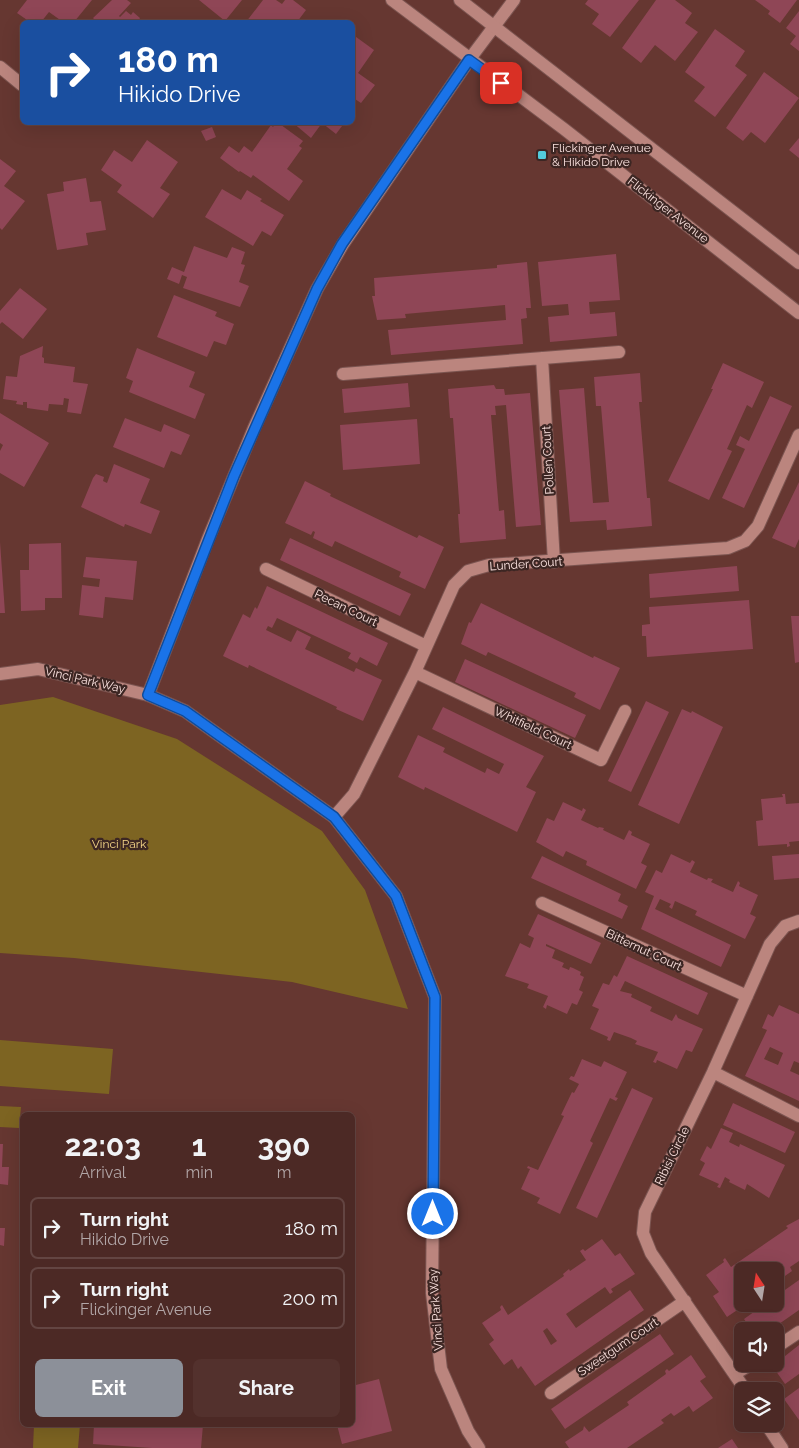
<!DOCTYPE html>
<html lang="en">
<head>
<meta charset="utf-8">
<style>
	body { margin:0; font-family:Raleway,sans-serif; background:#53312d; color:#f1f3f6; height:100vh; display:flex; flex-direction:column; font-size:19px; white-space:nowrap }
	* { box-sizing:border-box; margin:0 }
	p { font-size:16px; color:#b2a6a7 }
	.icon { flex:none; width:28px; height:28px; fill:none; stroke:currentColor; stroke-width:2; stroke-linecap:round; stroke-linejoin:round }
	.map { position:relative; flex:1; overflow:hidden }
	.details { position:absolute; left:20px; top:1112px; width:335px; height:315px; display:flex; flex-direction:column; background:#4c2925; border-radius:8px; box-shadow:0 5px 20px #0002,0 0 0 1px #634542 }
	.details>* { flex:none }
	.banner { position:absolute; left:20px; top:20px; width:335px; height:105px; border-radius:8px; box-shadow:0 5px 20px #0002,0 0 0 1px #634542; background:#1a4fa0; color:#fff; overflow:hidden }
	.needle { width:32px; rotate:348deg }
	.buttons { position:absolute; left:734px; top:1262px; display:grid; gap:10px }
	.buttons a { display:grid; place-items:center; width:50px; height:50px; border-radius:8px; background:#4c2925; box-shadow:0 5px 20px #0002,0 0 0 1px #634542; font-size:25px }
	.pin { position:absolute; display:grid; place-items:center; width:42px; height:42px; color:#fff; margin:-21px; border-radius:10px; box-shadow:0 2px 8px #0006 }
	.me { position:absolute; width:55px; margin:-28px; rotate:0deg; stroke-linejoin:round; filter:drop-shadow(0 0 4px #0008) }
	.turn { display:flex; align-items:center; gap:18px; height:105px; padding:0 15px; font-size:22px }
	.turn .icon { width:65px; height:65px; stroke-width:2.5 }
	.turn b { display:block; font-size:35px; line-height:42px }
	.eta { display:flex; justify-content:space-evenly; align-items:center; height:85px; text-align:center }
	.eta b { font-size:30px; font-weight:700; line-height:35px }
	.cta { display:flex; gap:10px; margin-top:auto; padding:10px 15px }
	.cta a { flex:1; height:58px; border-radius:8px; background:#8c9099; color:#fff; font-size:20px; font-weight:700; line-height:58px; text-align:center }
	.cta a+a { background:#53312d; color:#f1f3f6 }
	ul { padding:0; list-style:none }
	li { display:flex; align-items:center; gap:15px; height:62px; margin:0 10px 8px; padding:0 5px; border:2px solid #634542; border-radius:8px }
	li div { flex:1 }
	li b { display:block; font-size:19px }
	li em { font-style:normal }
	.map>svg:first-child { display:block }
</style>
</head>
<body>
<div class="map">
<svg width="799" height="1448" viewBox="0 0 799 1448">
	<rect width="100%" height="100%" fill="#663731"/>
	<!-- green -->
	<path fill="#7d6422" d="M 53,697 L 177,739 L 322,831 L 365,890 L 408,1009 L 292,982 L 74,958 L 0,953 L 0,705 Z
		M 0,1040 L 113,1049 L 109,1094 L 0,1086 Z
		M 0,1106 L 21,1107 L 19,1128 L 0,1127 Z
		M 34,1425 L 80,1425 L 78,1448 L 33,1448 Z"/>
	<!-- building -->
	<path fill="#8f4656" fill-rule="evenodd" d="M 27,0 L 92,0 L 74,22 L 63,22 L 49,12 L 41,22 L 30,22 L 17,13 Z
		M 112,0 L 127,0 L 131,3 L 119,16 L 120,17 L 126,11 L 131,15 L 133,12 L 140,18 L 138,22 L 92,22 L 95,20 L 93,18 Z
		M 199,0 L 242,0 L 225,21 Z
		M 263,0 L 276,0 L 282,4 L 285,0 L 293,0 L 306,10 L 297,22 L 246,22 Z
		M 588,0 L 639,0 L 610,37 L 592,24 L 599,14 L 585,4 Z
		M 656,0 L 675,0 L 692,13 L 685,23 L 698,32 L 675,61 L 655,45 L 641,63 L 622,48 Z
		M 755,0 L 797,0 L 780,23 L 768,14 L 770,11 Z
		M 799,11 L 799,51 L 790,44 L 796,36 L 786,28 Z
		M 715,29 L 745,51 L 735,66 L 747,75 L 715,117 L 694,101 L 705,87 L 685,72 Z
		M 352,34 L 374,50 L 358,73 L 375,85 L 361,103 L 352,97 Z
		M 764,72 L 799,98 L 765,143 L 751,132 L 743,141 L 726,128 Z
		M 277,122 L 303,141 L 299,146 L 302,148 L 287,169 L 303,181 L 289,201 L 253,175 L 251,178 L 240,171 L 239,172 L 220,158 L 229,146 L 239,153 L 244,146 L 252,152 L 271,125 L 273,127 Z
		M 292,122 L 345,122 L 336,134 L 322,123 L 311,138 Z
		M 212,127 L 216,137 L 206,141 L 201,131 Z
		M 799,138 L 799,158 L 789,150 Z
		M 147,140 L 178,162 L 160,188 L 170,194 L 153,218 L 117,192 L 122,185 L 101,170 L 114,150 L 132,162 Z
		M 0,159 L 16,171 L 4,186 L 25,201 L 2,230 L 0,228 Z
		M 86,178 L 90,202 L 101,201 L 106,230 L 86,233 L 88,245 L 57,250 L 47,194 L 64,191 L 63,182 Z
		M 222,189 L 241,200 L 247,190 L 262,199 L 260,201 L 284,215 L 271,236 L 262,231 L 253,246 L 205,217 Z
		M 194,246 L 227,258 L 232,247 L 245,252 L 241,264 L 245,265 L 239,282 L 249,286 L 240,307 L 183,288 L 187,277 L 182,275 L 179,284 L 167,279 L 172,267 L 184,272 Z
		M 616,254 L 620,300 L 589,302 L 590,314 L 615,312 L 617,336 L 550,342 L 548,317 L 569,315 L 568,304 L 542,306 L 538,262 Z
		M 527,262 L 531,308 L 526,308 L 527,318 L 521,319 L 523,344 L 391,355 L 388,330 L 506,320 L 505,305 L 405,314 L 406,318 L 377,320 L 372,296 L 375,296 L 374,278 L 497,268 L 497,265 Z
		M 20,288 L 47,309 L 23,339 L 2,322 L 0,324 L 0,311 Z
		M 174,295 L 217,312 L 215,316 L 234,324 L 226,345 L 214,341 L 207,357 L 157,337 Z
		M 43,346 L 42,357 L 44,358 L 44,363 L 75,367 L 73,382 L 88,384 L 81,414 L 67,412 L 69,399 L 64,398 L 63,405 L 49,404 L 48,411 L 27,408 L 27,402 L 23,402 L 23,405 L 16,404 L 17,401 L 3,399 L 6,376 L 17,377 L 20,356 Z
		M 137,348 L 195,372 L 189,387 L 205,394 L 195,419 L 129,392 L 133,381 L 126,378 Z
		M 723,363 L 764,382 L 752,408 L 747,405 L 727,449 L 732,451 L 709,500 L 668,481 L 713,389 L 711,389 Z
		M 640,373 L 642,402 L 639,402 L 647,498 L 650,498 L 652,526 L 607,530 L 606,520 L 570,522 L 559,390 L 584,388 L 593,503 L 609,502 L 601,406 L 596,406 L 594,377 Z
		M 408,383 L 410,407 L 344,413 L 342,389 Z
		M 494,385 L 496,389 L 504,389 L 505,395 L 530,393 L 541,525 L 516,527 L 506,405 L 495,406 L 496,415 L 491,415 L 499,511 L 504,510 L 506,539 L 460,543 L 458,514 L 460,514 L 453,418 L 450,418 L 448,389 Z
		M 770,396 L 792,406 L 744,508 L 722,498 L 745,449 L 736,445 L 740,436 L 749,441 Z
		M 0,413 L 49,443 L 24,487 L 0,473 L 0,451 L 3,445 L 0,443 Z
		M 125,418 L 161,432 L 164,424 L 190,435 L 181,455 L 171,451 L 164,468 L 113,447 Z
		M 417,419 L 420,464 L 343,470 L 340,425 Z
		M 114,464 L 150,479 L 140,503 L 160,511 L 151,534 L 125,524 L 124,527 L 81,507 L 93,478 L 96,474 L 104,477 L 103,481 L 107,483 Z
		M 305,481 L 331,494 L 330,496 L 417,538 L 419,535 L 444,547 L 425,589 L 399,577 L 401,572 L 335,541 L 332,547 L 313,538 L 315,532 L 313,531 L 311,535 L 285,523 Z
		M 799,482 L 799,539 L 795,548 L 772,538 Z
		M 290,538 L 411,594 L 400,616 L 280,560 Z
		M 0,542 L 5,613 L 0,613 Z
		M 61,543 L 62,598 L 45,598 L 45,610 L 21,611 L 20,570 L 29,570 L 29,544 Z
		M 86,557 L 137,561 L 133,600 L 105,597 L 103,618 L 79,615 L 82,585 L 99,587 L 100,579 L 83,577 Z
		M 737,566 L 739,591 L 650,598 L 649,574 Z
		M 267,586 L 388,643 L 377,666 L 360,657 L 357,663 L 348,658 L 351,653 L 277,618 L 272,628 L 268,626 L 266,630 L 291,642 L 297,630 L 311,637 L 305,649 L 354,672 L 356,668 L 382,680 L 363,721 L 336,709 L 337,707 L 249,665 L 248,668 L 223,656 L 243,614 L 250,618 L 255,607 L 257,609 Z
		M 749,600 L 753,649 L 647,657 L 646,636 L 642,636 L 642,625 L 650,624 L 649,607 Z
		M 481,603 L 593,658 L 594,656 L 620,668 L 600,710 L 574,697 L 576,693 L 488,652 L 486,656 L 461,644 L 469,622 L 471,623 Z
		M 791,616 L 799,616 L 799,662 L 795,663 Z
		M 465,659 L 586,715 L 575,738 L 455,682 Z
		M 646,701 L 669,712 L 631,792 L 608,781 Z
		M 443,707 L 544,756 L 526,787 L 536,792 L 517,832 L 425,787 L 424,790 L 398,777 L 418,735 L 445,748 L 443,752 L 485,773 L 487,768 L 499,774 L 504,764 L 432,729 Z
		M 682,709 L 691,713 L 692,711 L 723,727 L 679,824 L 638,805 Z
		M 782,794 L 785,794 L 786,804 L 799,803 L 799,841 L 789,842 L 790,846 L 787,847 L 787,844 L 758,846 L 756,821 L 763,820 L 761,799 L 783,797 Z
		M 563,802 L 582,811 L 583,808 L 586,810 L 581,820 L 598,828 L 599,827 L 604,828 L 603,830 L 624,840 L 629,830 L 632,832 L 631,835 L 650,844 L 641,863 L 647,866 L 636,889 L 586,865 L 587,861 L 566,851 L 563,857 L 536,842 L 547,818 L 554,821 Z
		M 671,854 L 690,863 L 692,860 L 695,862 L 690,872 L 707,880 L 708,878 L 713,879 L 711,882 L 733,892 L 738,881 L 740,883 L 739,886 L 758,895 L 750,914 L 756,917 L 745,939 L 695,915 L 697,911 L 675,901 L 672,909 L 669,907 L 671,904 L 660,899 L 655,909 L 731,945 L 721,967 L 641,929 L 654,896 L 645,892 L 656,870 L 662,873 Z
		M 799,854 L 799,878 L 774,880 L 772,856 Z
		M 542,856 L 621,894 L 618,901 L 628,906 L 622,919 L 531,878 Z
		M 538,914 L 601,943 L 591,964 L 546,944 L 546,946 L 555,950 L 552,958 L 564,963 L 562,967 L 569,970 L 570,967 L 573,968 L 581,972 L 580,975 L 584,977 L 579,990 L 583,992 L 577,1005 L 572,1003 L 567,1014 L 547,1005 L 546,1009 L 543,1007 L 548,996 L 527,988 L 529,984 L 505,976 L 520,943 L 530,948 L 534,938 L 528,935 Z
		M 627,956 L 708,993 L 698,1015 L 625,981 L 620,991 L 632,994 L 631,997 L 652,1007 L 650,1011 L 672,1021 L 676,1014 L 678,1018 L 703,1029 L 692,1052 L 686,1050 L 677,1069 L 657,1060 L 656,1063 L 653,1062 L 658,1052 L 635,1044 L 637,1041 L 631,1038 L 614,1032 L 610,1041 L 607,1040 L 608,1037 L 590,1029 L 599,1009 L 592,1006 L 603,983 L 609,985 L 614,975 L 617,977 Z
		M 779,1005 L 799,1014 L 799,1063 L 794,1061 L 790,1071 L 799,1075 L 799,1101 L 745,1076 L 767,1030 L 762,1028 L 768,1014 L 773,1017 ZM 770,1047 L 783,1053 L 778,1065 L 764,1059 Z
		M 582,1059 L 601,1067 L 604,1061 L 627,1072 L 615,1097 L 618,1098 L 616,1101 L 610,1098 L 590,1141 L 593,1143 L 560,1214 L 537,1203 L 540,1198 L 521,1189 L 530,1169 L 527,1168 L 528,1166 L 538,1170 L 564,1116 L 561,1115 L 572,1092 L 574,1093 L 579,1084 L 569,1079 L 571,1076 L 574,1077 Z
		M 632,1088 L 653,1098 L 597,1218 L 576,1208 Z
		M 733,1103 L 795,1132 L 785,1153 L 723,1125 Z
		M 721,1128 L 733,1133 L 729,1142 L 739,1147 L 740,1144 L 785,1165 L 769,1198 L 747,1184 L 745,1190 L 729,1182 L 730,1180 L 725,1177 L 720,1188 L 717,1187 L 719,1184 L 699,1175 L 705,1163 L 700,1160 L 707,1146 L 711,1149 Z
		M 0,1144 L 3,1144 L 2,1167 L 9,1167 L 8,1185 L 0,1184 Z
		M 799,1219 L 799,1261 L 790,1267 L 792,1271 L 775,1283 L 775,1271 L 742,1271 L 742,1304 L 746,1304 L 727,1317 L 713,1296 L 719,1292 L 706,1275 L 724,1262 L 723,1260 L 725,1258 L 731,1267 L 788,1228 L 786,1226 Z
		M 0,1228 L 5,1228 L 4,1246 L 0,1245 Z
		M 602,1239 L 615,1256 L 620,1253 L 635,1274 L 611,1289 L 613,1292 L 610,1294 L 605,1287 L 566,1314 L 576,1328 L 630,1290 L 644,1310 L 535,1386 L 521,1366 L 518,1369 L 512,1359 L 504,1365 L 489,1344 L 494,1340 L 482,1323 L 501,1310 L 500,1307 L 502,1305 L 508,1315 L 564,1276 L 563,1274 L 569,1269 L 570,1271 L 586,1260 L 580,1251 L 583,1249 L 585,1251 ZM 547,1328 L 557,1341 L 551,1345 L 543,1331 Z
		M 799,1280 L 799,1310 L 769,1331 L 752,1331 L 744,1319 L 765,1304 L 775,1304 L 775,1297 Z
		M 660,1334 L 674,1354 L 565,1429 L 551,1409 Z
		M 799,1345 L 799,1374 L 785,1384 L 771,1364 L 775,1364 Z
		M 691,1355 L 706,1377 L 700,1381 L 713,1398 L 693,1412 L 689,1406 L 674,1416 L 671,1413 L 661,1420 L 664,1423 L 627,1448 L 569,1448 L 565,1442 L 583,1430 L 584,1426 L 589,1432 L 629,1405 L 627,1402 L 666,1374 L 665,1371 L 667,1369 L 669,1371 Z
		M 379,1379 L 392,1431 L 342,1444 L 337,1425 L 352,1425 L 352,1386 Z
		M 799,1388 L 799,1420 L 784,1399 Z
		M 94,1425 L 203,1425 L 201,1448 L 152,1448 L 93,1444 Z
		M 732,1439 L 738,1448 L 718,1448 Z"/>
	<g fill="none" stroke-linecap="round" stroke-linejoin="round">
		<!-- service casing -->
		<g stroke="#7b5450" stroke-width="14">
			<path id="service" d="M 542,358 L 554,562
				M 343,374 L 619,352
				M 266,569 L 426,646
				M 415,672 L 601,760 L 625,711
				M 334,817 L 354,794 L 415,672 L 454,585 L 468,571 L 489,565 L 728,548 L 745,541 L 758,526 L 799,435
				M 542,903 L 747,996
				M 713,1072 L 799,1116
				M 775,1348 L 799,1332
				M 735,1374 L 751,1364
				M 746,1391 L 651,1253 L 643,1233 L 645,1212 L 713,1072 L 770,944 L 785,926 L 799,921
				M 551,1393 L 685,1301
				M 766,1424 L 782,1448"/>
		</g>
		<!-- minor casing -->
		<g stroke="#7b5450" stroke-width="14">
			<path id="minor" d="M 0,67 L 22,85
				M 148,695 L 208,539 L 254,428 L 317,289 L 343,244 L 469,60 L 514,0"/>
		</g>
		<!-- tertiary casing -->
		<g stroke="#7b5450" stroke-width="14">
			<path id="tertiary" d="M 0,674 L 38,669 L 148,695 L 185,711 L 334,817 L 396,896 L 435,997 L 432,1293 L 441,1369 L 468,1431 L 479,1448"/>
		</g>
		<!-- secondary casing -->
		<g stroke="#7b5450" stroke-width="14">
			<path id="secondary" d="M 392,0 L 564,129 L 799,313
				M 460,0 L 799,263"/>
		</g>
		<!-- service -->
		<use href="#service" stroke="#bb857e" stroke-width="12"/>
		<!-- minor -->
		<use href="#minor" stroke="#bb857e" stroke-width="12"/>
		<!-- tertiary -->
		<use href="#tertiary" stroke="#bb857e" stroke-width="12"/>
		<!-- secondary -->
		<use href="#secondary" stroke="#bb857e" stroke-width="12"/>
	</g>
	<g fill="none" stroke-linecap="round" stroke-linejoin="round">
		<!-- route casing -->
		<g stroke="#114b97" stroke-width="12">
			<path id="route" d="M 433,1214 L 435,997 L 396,896 L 334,817 L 185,711 L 148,695 L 234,476 L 317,289 L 342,244 L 469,60 L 501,83"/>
		</g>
		<!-- route -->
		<use href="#route" stroke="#1a73e8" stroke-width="9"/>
	</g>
	<!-- markers -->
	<rect fill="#53cbdb" stroke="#3c2623" stroke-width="2" x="537" y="150" width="10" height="10" rx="2.5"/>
	<g text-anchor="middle" stroke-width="4.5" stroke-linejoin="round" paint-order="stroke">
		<!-- poi labels -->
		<g font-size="12" fill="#fce3e0" stroke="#3c2623" text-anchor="start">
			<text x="552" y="152">Flickinger Avenue<tspan x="552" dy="14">&amp; Hikido Drive</tspan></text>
		</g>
		<!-- street labels -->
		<g font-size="12" fill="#fce3e0" stroke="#3c2623">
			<text transform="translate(668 210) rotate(38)" y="4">Flickinger Avenue</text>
			<text transform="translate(548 460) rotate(-93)" y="4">Pollen Court</text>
			<text transform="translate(526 564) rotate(-4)" y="4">Lunder Court</text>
			<text transform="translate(346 608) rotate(26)" y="4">Pecan Court</text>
			<text transform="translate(85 680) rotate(13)" y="4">Vinci Park Way</text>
			<text transform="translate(533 728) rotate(25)" y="4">Whitfield Court</text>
			<text transform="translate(644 950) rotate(25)" y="4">Bitternut Court</text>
			<text transform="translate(672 1156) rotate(-64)" y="4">Ribisi Circle</text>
			<text transform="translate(436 1310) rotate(-94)" y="4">Vinci Park Way</text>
			<text transform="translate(618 1347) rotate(-34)" y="4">Sweetgum Court</text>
		</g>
		<!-- park labels -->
		<g font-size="12" fill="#f8d889" stroke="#3c2623">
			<text x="119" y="848">Vinci Park</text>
		</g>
	</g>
</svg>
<div class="buttons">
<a><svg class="needle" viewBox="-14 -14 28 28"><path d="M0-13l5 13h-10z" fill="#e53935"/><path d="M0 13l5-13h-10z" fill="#b2a6a7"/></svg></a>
<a><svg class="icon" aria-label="sound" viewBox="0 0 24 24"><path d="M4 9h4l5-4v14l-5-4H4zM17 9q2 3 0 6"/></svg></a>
<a><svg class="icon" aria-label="layers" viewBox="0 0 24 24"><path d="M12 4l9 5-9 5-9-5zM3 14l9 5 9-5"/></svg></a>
</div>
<div class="pin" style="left:501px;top:83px;background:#d93025"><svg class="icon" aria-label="arrive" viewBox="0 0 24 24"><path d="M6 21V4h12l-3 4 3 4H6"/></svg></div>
<svg class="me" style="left:433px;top:1214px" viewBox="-20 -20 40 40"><circle r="17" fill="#1a73e8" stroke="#fff" stroke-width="3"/><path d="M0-11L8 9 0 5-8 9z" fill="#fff"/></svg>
<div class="banner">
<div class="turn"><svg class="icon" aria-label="right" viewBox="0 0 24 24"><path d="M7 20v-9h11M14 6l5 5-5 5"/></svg><div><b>180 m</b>Hikido Drive</div></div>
</div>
<section class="details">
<div class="eta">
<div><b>22:03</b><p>Arrival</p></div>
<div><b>1</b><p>min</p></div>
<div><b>390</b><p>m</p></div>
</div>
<ul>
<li><svg class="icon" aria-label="right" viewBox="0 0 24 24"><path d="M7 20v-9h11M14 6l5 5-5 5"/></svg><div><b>Turn right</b><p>Hikido Drive</p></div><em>180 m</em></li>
<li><svg class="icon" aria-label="right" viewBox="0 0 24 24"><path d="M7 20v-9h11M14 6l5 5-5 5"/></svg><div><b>Turn right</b><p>Flickinger Avenue</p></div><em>200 m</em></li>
</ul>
<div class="cta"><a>Exit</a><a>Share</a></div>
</section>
</div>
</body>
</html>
